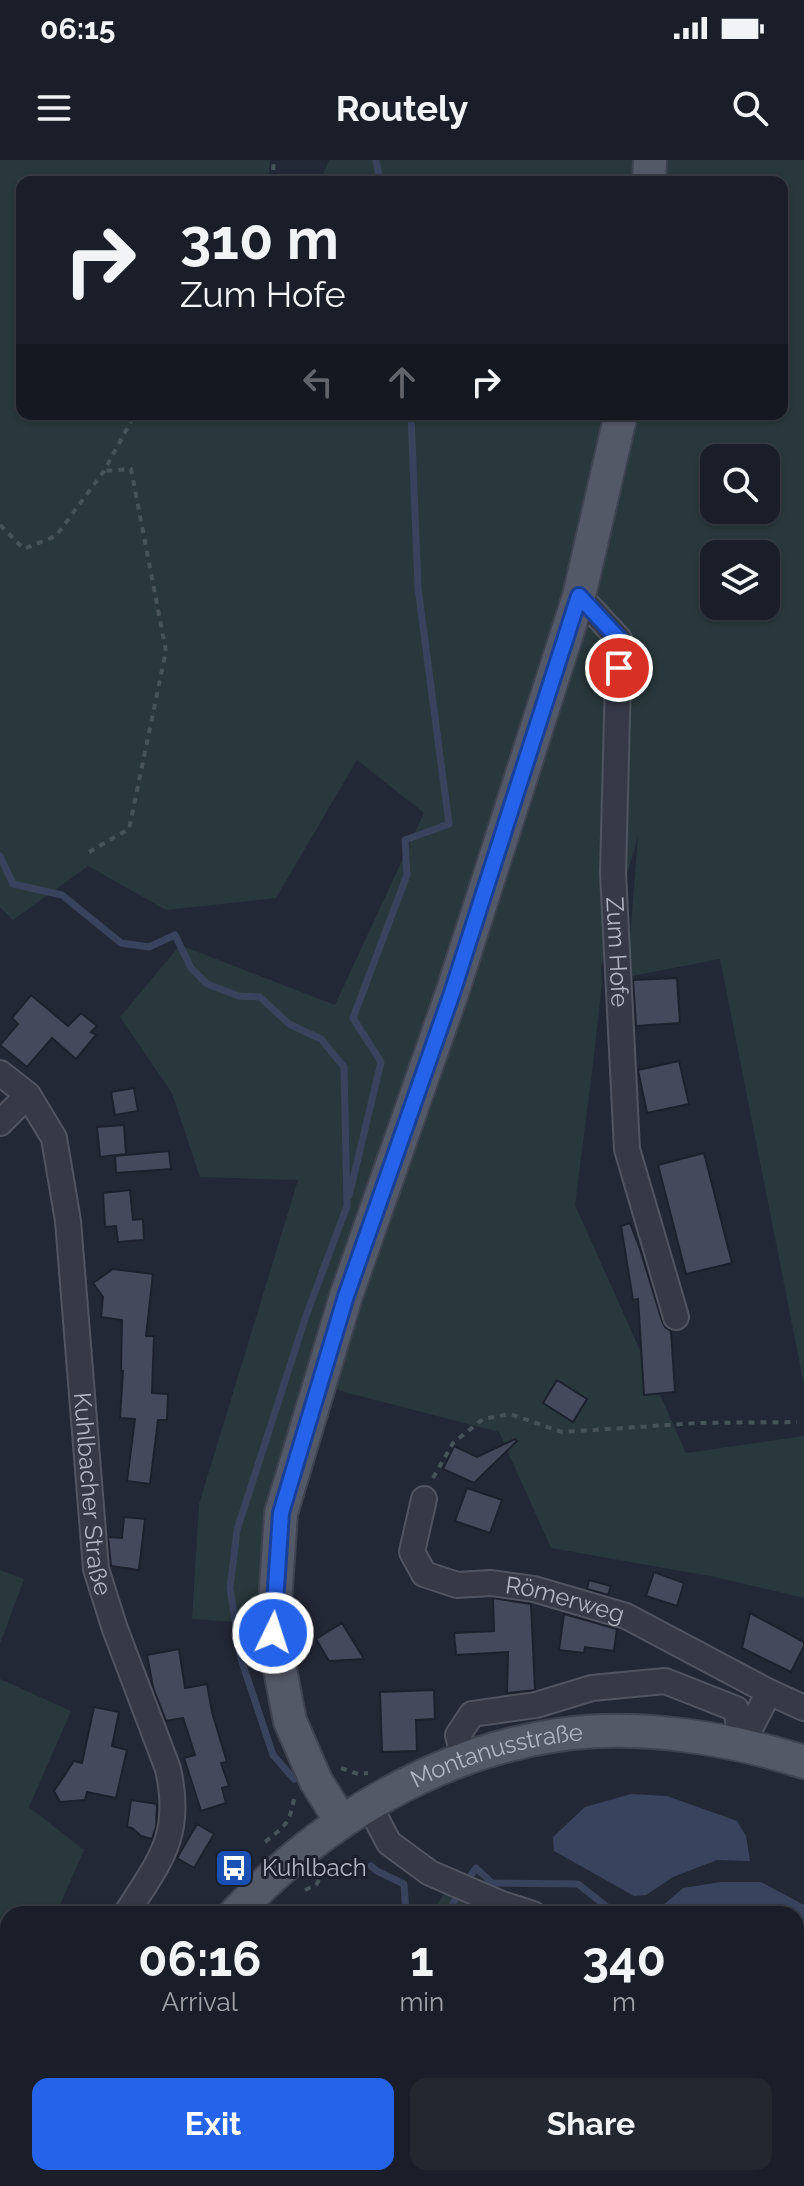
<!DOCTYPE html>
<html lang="en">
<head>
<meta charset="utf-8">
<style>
	body { margin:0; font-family:Raleway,sans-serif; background:#232730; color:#f1f3f6; height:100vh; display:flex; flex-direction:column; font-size:30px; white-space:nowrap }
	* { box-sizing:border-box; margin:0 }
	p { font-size:26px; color:#9fa2a8 }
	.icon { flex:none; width:44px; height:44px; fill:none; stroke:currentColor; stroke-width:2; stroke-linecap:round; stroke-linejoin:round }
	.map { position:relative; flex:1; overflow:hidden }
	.side { position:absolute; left:0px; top:1746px; width:804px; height:280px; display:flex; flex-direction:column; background:#1a1e28; border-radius:24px 24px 0 0; box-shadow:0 2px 6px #0004,0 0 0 2px #383c45 }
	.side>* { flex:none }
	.top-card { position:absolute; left:16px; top:16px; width:772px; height:244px; border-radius:16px; box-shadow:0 2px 6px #0004,0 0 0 2px #383c45; background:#1a1e28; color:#f1f3f6; overflow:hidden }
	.fabs { position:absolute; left:700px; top:284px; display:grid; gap:16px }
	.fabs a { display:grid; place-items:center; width:80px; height:80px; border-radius:16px; background:#1a1e28; box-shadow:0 2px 6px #0004,0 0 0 2px #383c45; font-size:40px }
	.pin { position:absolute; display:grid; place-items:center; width:68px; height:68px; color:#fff; margin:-34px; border:4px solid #fff; border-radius:50%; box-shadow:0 2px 8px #0007 }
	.me { position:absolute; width:88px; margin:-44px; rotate:4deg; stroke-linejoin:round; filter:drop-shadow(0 0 6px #0008) }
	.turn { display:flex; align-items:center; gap:28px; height:168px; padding:0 32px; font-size:36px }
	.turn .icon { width:104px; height:104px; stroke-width:2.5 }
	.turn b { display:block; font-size:56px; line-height:68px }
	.lanes { display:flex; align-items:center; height:76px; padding:0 32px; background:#0003; justify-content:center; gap:40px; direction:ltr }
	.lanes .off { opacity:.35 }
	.eta { display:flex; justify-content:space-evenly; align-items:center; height:136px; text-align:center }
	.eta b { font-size:48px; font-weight:700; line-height:56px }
	.button { display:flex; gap:16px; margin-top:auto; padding:16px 32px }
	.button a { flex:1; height:92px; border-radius:16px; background:#2563eb; color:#fff; font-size:32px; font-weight:700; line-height:92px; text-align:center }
	.button a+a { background:#232730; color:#f1f3f6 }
	.status { display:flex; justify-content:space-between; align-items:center; height:56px; padding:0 40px; background:#1a1e28; direction:ltr }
	.status svg { height:22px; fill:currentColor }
	header { display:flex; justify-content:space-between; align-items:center; height:104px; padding:0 32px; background:#1a1e28; font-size:36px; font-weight:700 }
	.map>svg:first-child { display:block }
</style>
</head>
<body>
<div class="status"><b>06:15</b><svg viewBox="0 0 49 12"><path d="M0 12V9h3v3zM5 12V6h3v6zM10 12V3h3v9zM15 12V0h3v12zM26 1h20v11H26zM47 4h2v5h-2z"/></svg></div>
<header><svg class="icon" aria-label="menu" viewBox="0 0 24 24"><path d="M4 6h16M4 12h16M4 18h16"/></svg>Routely<svg class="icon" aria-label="search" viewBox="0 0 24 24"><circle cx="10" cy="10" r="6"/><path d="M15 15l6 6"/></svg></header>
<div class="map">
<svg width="804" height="2026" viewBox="0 0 804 2026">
	<rect width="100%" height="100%" fill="#232836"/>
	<!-- green -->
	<path fill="#29383c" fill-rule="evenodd" d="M 0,0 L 270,0 L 268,22 L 22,22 L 22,254 L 782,254 L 782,22 L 320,22 L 329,0 L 804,0 L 804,1225 L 720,799 L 627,817 L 638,676 L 601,807 L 602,823 L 593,904 L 575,1045 L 686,1293 L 804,1276 L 804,1438 L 715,1417 L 551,1388 L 499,1272 L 348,1233 L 307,1219 L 264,1375 L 254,1463 L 192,1459 L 199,1344 L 298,1020 L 200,1017 L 172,933 L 120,857 L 180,785 L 335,845 L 424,653 L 357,600 L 276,738 L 166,750 L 88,706 L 13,760 L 0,747 ZM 714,298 L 766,298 L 766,350 L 714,350 ZM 714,394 L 766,394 L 766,446 L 714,446 Z
		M 0,1410 L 24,1419 L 0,1484 Z
		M 0,1519 L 71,1551 L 29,1647 L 84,1690 L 56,1754 L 8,1754 L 8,2018 L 17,2018 L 12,2026 L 0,2026 Z
		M 450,1726 L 517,1754 L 430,1754 Z
		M 796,1897 L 804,1901 L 804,1959 L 796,1955 Z
		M 796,1973 L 804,1978 L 804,2026 L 240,2026 L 245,2018 L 796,2018 Z"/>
	<!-- water -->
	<path fill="#39435e" d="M 631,1634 L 667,1636 L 737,1661 L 746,1676 L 750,1701 L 717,1700 L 673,1717 L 646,1735 L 634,1736 L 554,1691 L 553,1677 L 585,1647 Z
		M 721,1722 L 761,1722 L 804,1745 L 804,1794 L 796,1804 L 796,1754 L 653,1754 L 683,1728 Z
		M 804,1818 L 804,1890 L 796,1886 L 796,1827 Z"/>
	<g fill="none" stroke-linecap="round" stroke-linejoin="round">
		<!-- stream -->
		<path stroke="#39435e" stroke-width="7" d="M 376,0 L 380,22
			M 0,696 L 13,724 L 62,735 L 121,783 L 149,787 L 175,775 L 191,808 L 207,824 L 239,836 L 260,837 L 289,864 L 321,879 L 344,907 L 347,1046 L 306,1156 L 237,1370 L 230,1428 L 241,1499 L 273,1595 L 294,1619
			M 349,1036 L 381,902 L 353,858 L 407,715 L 405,680 L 449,664 L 418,428 L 411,254
			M 371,1706 L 377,1711 L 404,1724 L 406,1754
			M 448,1754 L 458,1734 L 476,1708 L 492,1723 L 578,1724 L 616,1754
			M 796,1914 L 804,1916
			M 252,2026 L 262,2018"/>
	</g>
	<!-- building -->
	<path fill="#444a5b" stroke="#1d212e" stroke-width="2" d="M 677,818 L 680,863 L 636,866 L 633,820 Z
		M 31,835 L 68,866 L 81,853 L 97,866 L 91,872 L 96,875 L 76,899 L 52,878 L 27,907 L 0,885 L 18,864 L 12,858 Z
		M 679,901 L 689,944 L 647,953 L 638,910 Z
		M 134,928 L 138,951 L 115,955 L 111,932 Z
		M 124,965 L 126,994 L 100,997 L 97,967 Z
		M 169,991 L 171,1009 L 116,1013 L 115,996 Z
		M 704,993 L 732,1103 L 686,1114 L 658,1005 Z
		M 130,1030 L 133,1060 L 143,1059 L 144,1080 L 118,1082 L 116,1066 L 105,1067 L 103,1033 Z
		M 630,1063 L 640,1089 L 662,1161 L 665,1167 L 671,1171 L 675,1232 L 644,1235 L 638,1139 L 633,1140 L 621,1066 Z
		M 113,1109 L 153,1114 L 146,1176 L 154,1176 L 152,1233 L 168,1234 L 167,1260 L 158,1260 L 150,1324 L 127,1321 L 135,1259 L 120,1258 L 123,1211 L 121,1211 L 122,1160 L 101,1157 L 103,1137 L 93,1123 Z
		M 557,1220 L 587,1239 L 573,1262 L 543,1243 Z
		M 515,1279 L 517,1281 L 474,1323 L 443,1309 L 454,1286 L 477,1297 Z
		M 467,1328 L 502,1340 L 490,1373 L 455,1361 Z
		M 124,1357 L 145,1359 L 139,1410 L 111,1406 L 108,1377 L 122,1378 Z
		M 654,1412 L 684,1423 L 677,1446 L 646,1436 Z
		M 589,1420 L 611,1426 L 608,1435 L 587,1429 Z
		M 493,1438 L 531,1444 L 535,1530 L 507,1533 L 508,1492 L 456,1495 L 454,1473 L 494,1471 Z
		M 750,1453 L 804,1482 L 804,1486 L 791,1512 L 742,1488 Z
		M 564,1454 L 617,1469 L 614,1491 L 585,1487 L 584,1493 L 559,1490 Z
		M 342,1463 L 364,1499 L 329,1501 L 316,1479 Z
		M 179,1489 L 185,1528 L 207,1524 L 212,1552 L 227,1602 L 221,1603 L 229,1626 L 222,1628 L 226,1643 L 201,1651 L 184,1598 L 195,1595 L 183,1558 L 166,1561 L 153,1527 L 147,1495 Z
		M 434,1530 L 435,1559 L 416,1560 L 417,1591 L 382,1592 L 380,1532 Z
		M 94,1547 L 119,1552 L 112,1586 L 127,1590 L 116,1638 L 87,1632 L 85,1640 L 60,1642 L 54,1631 L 74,1601 L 82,1603 Z
		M 131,1640 L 157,1644 L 156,1667 L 152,1679 L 141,1676 L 132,1668 L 127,1667 Z
		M 197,1664 L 214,1674 L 194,1708 L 177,1698 Z"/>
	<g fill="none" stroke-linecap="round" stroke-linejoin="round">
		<!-- minor casing -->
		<g stroke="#515562" stroke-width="28">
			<g id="minor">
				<path id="s1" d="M 579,436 L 619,479 L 613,713 L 627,989 L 676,1157"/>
				<path id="s2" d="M 0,913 L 28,935 L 54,978 L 68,1061 L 96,1409 L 115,1469 L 168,1609 C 183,1676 160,1700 126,1754"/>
				<path d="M 0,963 L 28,935"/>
				<path id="s3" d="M 424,1339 L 412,1392 L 424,1414 L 457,1425 L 491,1423 L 534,1429 L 626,1456 L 769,1532"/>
				<path d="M 742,1584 L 769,1532 L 804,1548"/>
				<path d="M 464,1599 L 458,1575 L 472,1554 L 536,1545 L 592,1528 L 665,1521 L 736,1549 L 742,1584"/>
				<path d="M 369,1645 L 389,1683 L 430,1713 L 502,1744 L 533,1754"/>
				<path d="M 0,1992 L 8,1981"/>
			</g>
		</g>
		<!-- major casing -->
		<g stroke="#3f4350" stroke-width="36">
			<g id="major">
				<path d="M 649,22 L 650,0"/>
				<path d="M 341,1661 L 316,1621 L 290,1561 L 273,1473 L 281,1353 L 346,1136 L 452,833 L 579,436 L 621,254"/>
				<path id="s4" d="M 235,1754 C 319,1663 435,1593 558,1575 C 637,1563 729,1578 804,1602"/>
				<path d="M 34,2026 L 39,2018"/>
			</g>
		</g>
		<!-- path -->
		<path stroke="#465359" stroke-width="4" stroke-dasharray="6 6" stroke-linecap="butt" d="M 272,22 L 274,0
			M 0,365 L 24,389 L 56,376 L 104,311 L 135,254
			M 89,692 L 129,669 L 166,491 L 131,309 L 104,311
			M 433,1318 L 453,1283 L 483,1259 L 510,1254 L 562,1272 L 698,1263 L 797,1262
			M 341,1608 L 358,1614 L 368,1613
			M 265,1682 C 285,1666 289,1665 294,1639
			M 227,1720 L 234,1708
			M 305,1730 L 316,1725 L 325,1710
			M 796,1963 L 804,1967
			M 379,2026 L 383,2018
			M 486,2026 L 497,2018"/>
		<!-- minor -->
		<use href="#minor" stroke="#363a47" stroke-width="24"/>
		<!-- major -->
		<use href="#major" stroke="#545967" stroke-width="32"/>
	</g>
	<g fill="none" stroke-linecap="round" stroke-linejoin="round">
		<!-- route casing -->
		<g stroke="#184099" stroke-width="20">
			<path id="route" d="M 273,1473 L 281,1353 L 289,1326 L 346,1136 L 452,833 L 579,436 L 619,479 L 619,508"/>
		</g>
		<!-- route -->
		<use href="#route" stroke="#2563eb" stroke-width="14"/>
	</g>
	<!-- icons -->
	<defs>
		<g id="bus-square" transform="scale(2)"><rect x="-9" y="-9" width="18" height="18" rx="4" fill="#1a4fb4" stroke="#1c1f2c"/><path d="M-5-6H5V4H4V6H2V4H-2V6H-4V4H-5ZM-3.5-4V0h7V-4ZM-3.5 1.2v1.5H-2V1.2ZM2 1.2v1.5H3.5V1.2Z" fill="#fff"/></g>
	</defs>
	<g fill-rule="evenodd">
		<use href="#bus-square" x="234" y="1708"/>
	</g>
	<g text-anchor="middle" stroke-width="6" stroke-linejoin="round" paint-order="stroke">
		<!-- street labels -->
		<g font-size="24" fill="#b1b5c3" stroke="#1c1f2c">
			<text dy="8" stroke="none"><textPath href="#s1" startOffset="372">Zum Hofe</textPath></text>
			<text dy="8" stroke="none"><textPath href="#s2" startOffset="444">Kuhlbacher Straße</textPath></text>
			<text dy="8" stroke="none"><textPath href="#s3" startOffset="224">Römerweg</textPath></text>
			<text dy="8" stroke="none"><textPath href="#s4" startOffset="312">Montanusstraße</textPath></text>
		</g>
		<!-- poi labels -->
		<g font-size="24" fill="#b1b5c3" stroke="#1c1f2c" text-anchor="start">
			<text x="262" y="1716">Kuhlbach</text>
		</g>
	</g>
</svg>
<div class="fabs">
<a><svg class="icon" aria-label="search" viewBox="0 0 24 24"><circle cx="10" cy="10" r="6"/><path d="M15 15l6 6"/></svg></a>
<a><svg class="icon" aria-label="layers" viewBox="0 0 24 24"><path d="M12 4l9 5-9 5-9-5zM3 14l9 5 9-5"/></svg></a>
</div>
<div class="pin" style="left:619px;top:508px;background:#d93025"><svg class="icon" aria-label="arrive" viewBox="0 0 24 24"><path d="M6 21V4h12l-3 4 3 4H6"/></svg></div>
<svg class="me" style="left:273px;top:1473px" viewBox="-20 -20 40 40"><circle r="17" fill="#2563eb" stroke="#fff" stroke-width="3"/><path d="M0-11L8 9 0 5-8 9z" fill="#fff"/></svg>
<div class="top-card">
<div class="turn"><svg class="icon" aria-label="right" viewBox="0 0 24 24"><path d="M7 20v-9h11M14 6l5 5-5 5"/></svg><div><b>310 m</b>Zum Hofe</div></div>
<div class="lanes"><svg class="icon off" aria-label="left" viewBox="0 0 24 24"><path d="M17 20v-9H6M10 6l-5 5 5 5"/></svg><svg class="icon off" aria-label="ahead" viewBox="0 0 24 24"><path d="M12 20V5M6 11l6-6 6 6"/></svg><svg class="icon" aria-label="right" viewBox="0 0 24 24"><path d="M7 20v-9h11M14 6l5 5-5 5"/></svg></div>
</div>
<section class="side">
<div class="eta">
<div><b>06:16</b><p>Arrival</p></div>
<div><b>1</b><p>min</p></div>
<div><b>340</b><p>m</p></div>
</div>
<div class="button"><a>Exit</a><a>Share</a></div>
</section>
</div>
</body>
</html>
